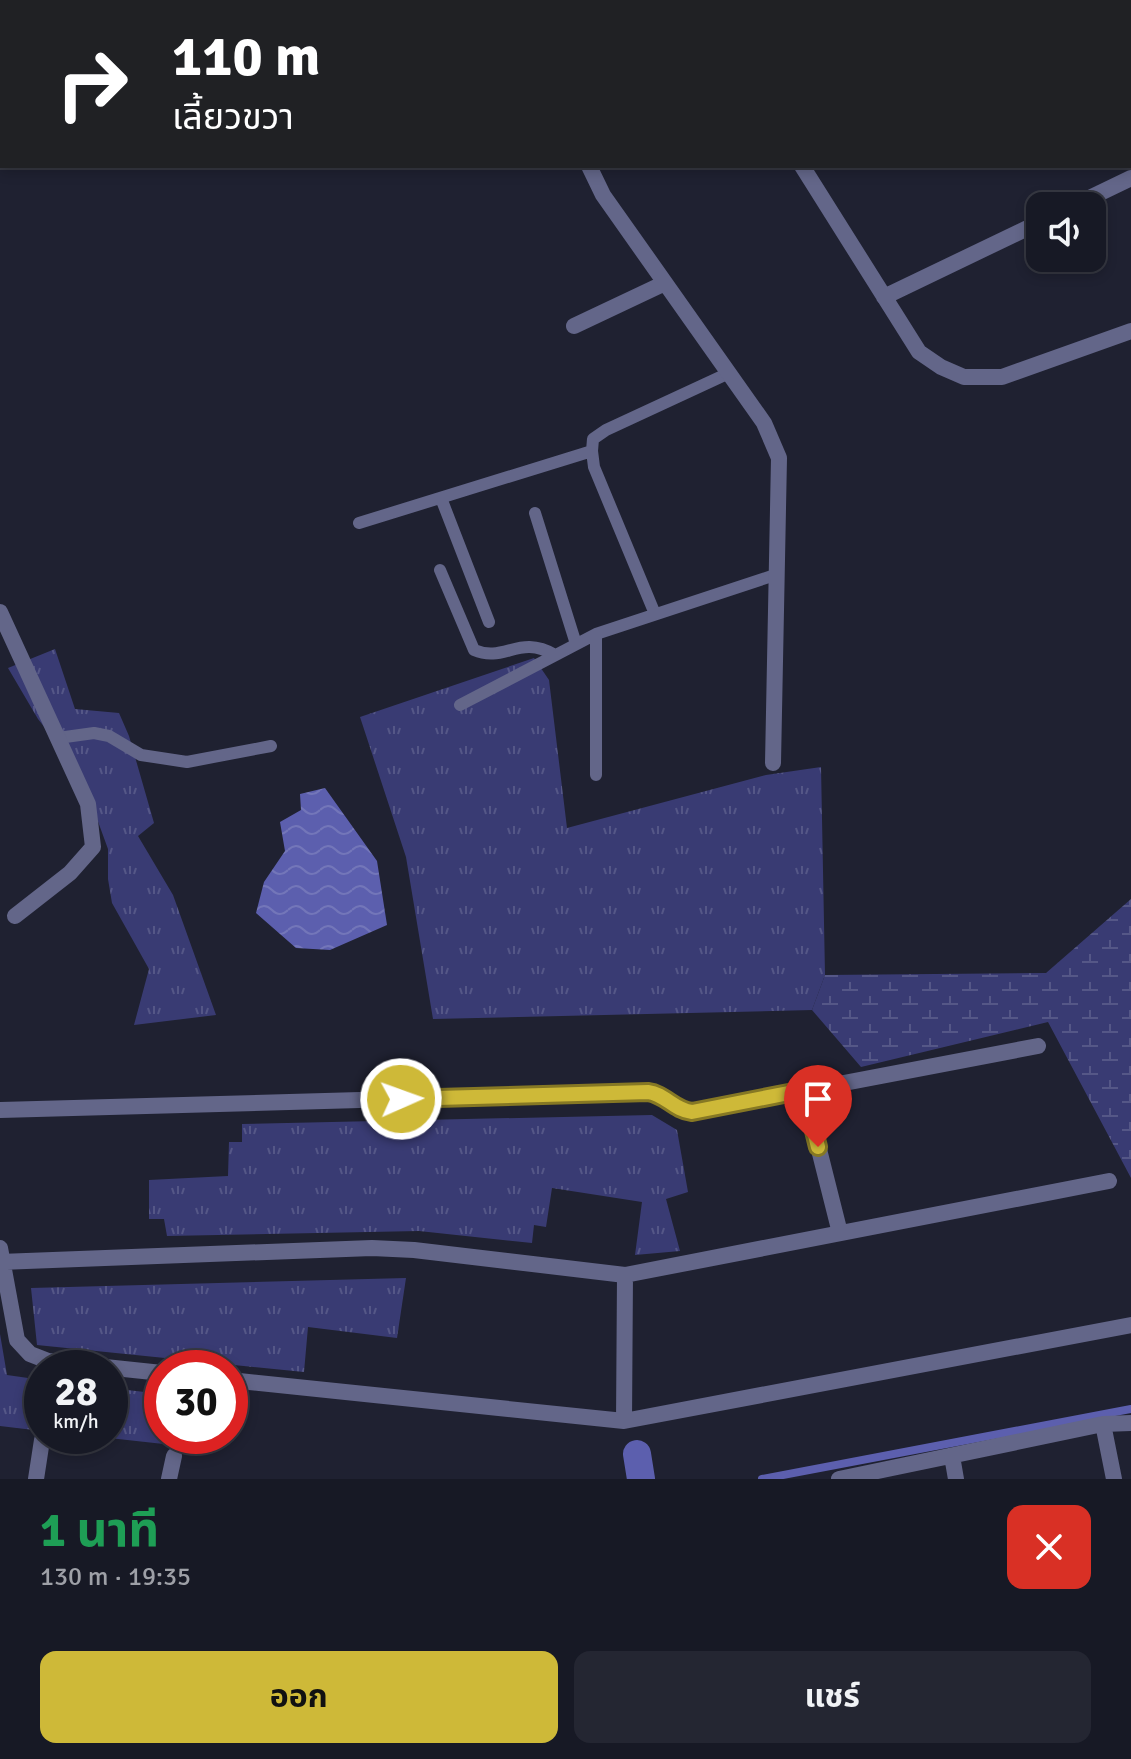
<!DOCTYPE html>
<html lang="th">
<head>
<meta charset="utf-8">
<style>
	body { margin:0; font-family:Signika,"Noto Sans Thai",sans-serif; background:#242632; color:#f1f3f6; height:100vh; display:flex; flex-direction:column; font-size:30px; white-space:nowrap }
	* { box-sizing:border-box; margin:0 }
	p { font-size:26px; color:#9ea0a7 }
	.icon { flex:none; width:44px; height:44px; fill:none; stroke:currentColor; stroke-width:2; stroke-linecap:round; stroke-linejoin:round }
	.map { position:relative; height:1479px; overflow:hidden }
	.drawer { display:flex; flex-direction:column; background:#171925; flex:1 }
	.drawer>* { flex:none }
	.top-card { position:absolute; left:0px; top:0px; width:1132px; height:168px; box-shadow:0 4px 12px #0003,0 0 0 2px #363842; background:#202124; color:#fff; overflow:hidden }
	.controls { position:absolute; left:1026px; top:192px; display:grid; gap:16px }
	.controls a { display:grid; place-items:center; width:80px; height:80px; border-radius:16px; background:#171925; box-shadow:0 4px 12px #0003,0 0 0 2px #363842; font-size:40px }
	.speed { position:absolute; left:24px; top:1350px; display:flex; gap:16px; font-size:40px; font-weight:700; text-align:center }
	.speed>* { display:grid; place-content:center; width:104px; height:104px; border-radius:50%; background:#171925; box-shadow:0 4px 12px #0003,0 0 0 2px #363842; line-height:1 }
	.speed small { font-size:20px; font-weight:400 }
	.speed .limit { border:12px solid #d22; background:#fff; color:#111 }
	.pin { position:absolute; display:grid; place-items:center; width:68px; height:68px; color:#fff; margin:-82px -34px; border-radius:50% 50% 50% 0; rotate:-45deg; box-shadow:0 0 8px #0007 }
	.pin .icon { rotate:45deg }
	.me { position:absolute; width:88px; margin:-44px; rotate:88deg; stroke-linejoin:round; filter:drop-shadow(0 0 6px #0008) }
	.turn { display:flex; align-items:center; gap:28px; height:168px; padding:0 40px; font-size:36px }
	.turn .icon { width:104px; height:104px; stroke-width:2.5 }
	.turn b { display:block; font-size:56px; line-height:68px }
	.round { display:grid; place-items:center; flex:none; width:84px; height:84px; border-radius:16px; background:#242632 }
	.head { display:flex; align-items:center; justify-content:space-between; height:136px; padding:0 40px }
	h1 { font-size:48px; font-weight:700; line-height:60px; color:#1e9e55 }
	.primary-button { display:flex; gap:16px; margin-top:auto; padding:16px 40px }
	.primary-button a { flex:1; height:92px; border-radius:16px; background:#ceb938; color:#111; font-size:32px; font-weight:700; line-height:92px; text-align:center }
	.primary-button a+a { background:#242632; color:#f1f3f6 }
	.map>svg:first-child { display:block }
</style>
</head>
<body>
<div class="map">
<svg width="1131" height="1479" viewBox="0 0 1131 1479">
	<defs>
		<pattern id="grass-tufts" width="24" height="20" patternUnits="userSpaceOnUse" patternTransform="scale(2)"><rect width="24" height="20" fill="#393b73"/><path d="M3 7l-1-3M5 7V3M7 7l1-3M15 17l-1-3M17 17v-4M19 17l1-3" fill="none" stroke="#555787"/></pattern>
		<pattern id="wetland-marsh" width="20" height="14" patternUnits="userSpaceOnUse" patternTransform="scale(2)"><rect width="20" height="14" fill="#393b73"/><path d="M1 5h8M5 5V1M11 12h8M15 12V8" fill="none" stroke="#555787"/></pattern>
		<pattern id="water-waves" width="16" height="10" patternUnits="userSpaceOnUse" patternTransform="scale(2)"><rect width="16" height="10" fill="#5c5fae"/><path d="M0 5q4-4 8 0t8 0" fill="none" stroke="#7376b9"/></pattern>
	</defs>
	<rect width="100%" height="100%" fill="#1f2131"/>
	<!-- grass -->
	<path fill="url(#grass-tufts)" d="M 55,649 L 75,709 L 119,713 L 129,736 L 154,823 L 138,836 L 173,895 L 216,1015 L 134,1025 L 149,969 L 112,903 L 108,879 L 108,849 L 80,772 L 38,719 L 8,668 Z
		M 534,658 L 549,680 L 567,828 L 766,775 L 821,767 L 825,975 L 812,1010 L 433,1019 L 406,857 L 360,717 Z
		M 652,1115 L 677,1130 L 688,1192 L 666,1199 L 680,1251 L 635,1255 L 642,1202 L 552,1188 L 546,1227 L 534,1225 L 532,1243 L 419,1231 L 167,1236 L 164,1219 L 149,1219 L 149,1180 L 228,1176 L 229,1142 L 242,1142 L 242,1124 Z
		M 406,1278 L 397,1338 L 308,1327 L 304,1372 L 37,1345 L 31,1288 Z
		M 0,1334 L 7,1375 L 42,1380 L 42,1431 L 0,1426 Z
		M 110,1388 L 162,1394 L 162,1436 L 219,1436 L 218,1450 L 91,1436 L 110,1436 Z"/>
	<!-- wetland -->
	<path fill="url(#wetland-marsh)" d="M 1131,899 L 1131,1178 L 1048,1022 L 861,1067 L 812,1010 L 825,975 L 1046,973 Z"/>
	<!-- water -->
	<path fill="url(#water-waves)" d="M 325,788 L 377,861 L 387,925 L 330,950 L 296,948 L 256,913 L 264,882 L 285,851 L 280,822 L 301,810 L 300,794 Z"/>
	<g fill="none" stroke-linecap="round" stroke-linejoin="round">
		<!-- stream -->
		<path stroke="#5c5fae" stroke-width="8" d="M 762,1479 L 1131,1409"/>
		<!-- canal -->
		<path stroke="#5c5fae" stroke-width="28" d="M 637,1454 L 641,1479"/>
		<!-- service -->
		<path stroke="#636689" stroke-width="12" d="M 215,0 L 216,2
			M 441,498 L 489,622
			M 535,513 L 576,644
			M 359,523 L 592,451
			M 440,570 L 474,650 C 505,663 519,634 555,655
			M 655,614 L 594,467 L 592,451 L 593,439 L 606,430 L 729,373
			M 596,634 L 596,775
			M 460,705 L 596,634 L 778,574
			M 58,738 L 94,733 L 109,736 L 141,755 L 187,762 L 271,746"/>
		<!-- minor -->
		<path stroke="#636689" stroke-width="16" d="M 518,0 L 519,2
			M 696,0 L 697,2
			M 31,2 L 33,0
			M 1089,2 L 1093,0
			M 0,31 L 2,29
			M 589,166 L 603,195 L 764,423 L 779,458 L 773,763
			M 802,166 L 919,352 L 941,367 L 964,377 L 1002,377 L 1131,331
			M 1073,206 L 1131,178
			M 884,297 L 1040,222
			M 574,326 L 665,283
			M 0,612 L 88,804 L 93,847 L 70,873 L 15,916
			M 804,1090 L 840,1233
			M 0,1110 L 648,1092 C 665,1094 674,1110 692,1112 L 1038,1046
			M 0,1248 L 17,1340 L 30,1354 L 48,1361 L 162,1373
			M 0,1262 L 372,1248 L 414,1250 L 625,1275 L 1109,1181
			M 230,1380 L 624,1421 L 1131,1325
			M 624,1421 L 625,1275
			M 1103,1424 L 1114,1479
			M 952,1456 L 956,1479
			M 36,1479 L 42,1440
			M 169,1479 L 174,1456
			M 839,1479 L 1103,1424 L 1131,1423"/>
	</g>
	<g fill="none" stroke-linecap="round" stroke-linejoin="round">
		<!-- route casing -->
		<g stroke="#867824" stroke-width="20">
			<path id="route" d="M 401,1099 L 648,1092 C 665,1094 674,1110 692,1112 L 804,1090 L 818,1147"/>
		</g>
		<!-- route -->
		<use href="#route" stroke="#ceb938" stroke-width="14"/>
	</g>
</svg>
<div class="controls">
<a><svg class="icon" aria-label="sound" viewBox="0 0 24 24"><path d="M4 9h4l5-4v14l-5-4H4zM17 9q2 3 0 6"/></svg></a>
</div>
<div class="speed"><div>28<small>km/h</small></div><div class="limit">30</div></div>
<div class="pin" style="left:818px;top:1147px;background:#d93025"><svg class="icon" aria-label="arrive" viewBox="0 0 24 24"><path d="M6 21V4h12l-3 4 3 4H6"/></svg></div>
<svg class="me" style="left:401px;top:1099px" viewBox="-20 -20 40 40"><circle r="17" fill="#ceb938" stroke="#fff" stroke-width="3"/><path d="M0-11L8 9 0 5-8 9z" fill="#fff"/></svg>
<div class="top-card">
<div class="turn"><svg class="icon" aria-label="right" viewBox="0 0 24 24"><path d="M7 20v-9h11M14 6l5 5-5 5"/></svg><div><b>110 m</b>เลี้ยวขวา</div></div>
</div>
</div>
<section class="drawer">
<div class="head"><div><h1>1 นาที</h1><p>130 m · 19:35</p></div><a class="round" style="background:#d93025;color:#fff"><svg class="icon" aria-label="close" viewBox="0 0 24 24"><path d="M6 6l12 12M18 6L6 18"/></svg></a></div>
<div class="primary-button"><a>ออก</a><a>แชร์</a></div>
</section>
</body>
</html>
